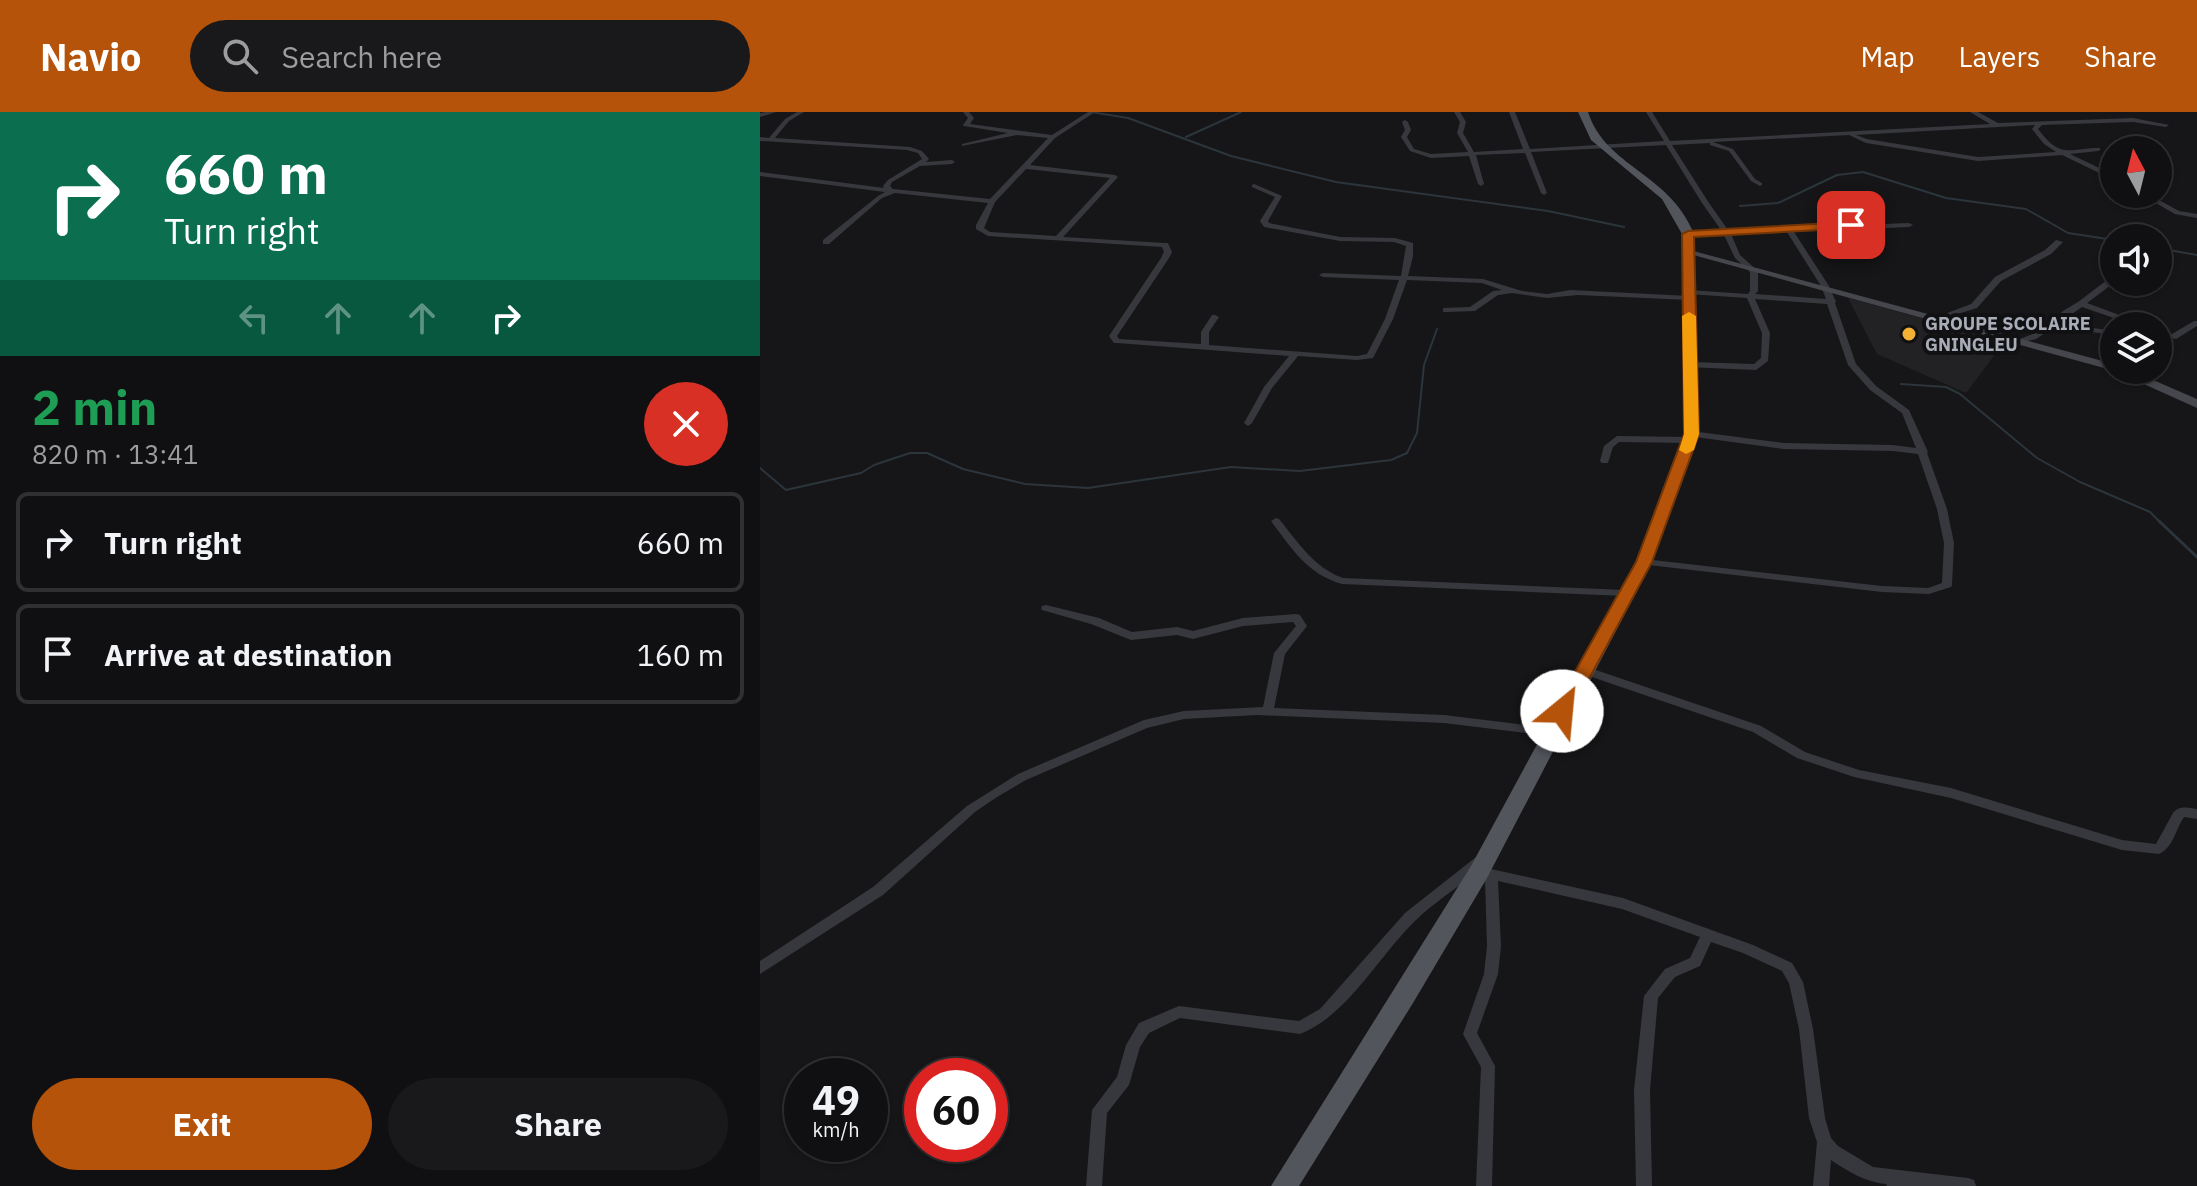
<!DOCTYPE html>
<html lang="en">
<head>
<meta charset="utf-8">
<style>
	body { margin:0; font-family:"IBM Plex Sans",sans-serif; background:#19191b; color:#f1f3f6; height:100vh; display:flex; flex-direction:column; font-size:30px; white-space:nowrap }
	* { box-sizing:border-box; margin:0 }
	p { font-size:26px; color:#9c9d9f }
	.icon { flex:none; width:44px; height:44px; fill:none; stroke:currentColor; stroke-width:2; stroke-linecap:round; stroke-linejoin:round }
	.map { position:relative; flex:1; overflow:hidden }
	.side { display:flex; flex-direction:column; background:#101012; width:760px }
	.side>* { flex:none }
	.banner { background:#0b6e4f; color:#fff; overflow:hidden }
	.needle { width:52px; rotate:353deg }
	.fabs { position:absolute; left:1340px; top:24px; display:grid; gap:16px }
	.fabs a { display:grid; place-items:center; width:72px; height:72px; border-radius:50%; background:#101012; box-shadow:0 2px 6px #0004,0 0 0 2px #303032; font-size:40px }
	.speed { position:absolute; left:24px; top:946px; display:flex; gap:16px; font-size:40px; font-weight:700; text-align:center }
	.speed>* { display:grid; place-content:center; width:104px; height:104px; border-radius:50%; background:#101012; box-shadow:0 2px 6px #0004,0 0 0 2px #303032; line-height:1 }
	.speed small { font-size:20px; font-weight:400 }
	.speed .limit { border:12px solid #d22; background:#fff; color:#111 }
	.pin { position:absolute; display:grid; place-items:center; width:68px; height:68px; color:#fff; margin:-34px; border-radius:16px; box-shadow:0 4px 12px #0006 }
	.me { position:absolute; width:88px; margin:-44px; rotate:28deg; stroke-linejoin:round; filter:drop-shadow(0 0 6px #0008) }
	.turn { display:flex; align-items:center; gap:28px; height:168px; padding:0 32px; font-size:36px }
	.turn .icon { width:104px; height:104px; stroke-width:2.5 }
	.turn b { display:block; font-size:56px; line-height:68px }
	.lanes { display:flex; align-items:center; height:76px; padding:0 32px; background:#0003; justify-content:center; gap:40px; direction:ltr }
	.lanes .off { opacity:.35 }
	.round { display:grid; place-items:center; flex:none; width:84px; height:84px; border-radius:42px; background:#19191b }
	.headline { display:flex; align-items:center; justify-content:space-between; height:136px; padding:0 32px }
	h1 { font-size:48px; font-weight:700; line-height:60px; color:#1e9e55 }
	.button { display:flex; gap:16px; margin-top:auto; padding:16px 32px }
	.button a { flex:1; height:92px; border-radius:48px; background:#b45309; color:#fff; font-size:32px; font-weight:700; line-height:92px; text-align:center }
	.button a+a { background:#19191b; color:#f1f3f6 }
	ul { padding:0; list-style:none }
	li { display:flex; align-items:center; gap:24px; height:100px; margin:0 16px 12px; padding:0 16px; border:4px solid #303032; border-radius:12px }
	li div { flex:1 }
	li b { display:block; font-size:30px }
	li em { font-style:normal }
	header { display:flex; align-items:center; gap:48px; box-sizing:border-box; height:112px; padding:0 40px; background:#b45309; color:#fff }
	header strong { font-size:38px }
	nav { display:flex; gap:44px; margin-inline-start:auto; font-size:28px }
	.search { width:560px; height:72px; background:#19191b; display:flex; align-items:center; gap:20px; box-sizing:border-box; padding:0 28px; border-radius:44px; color:#9c9d9f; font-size:30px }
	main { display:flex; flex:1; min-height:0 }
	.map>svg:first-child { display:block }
</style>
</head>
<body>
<header>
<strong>Navio</strong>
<div class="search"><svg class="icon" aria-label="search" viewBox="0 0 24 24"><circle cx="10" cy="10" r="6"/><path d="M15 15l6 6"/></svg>Search here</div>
<nav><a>Map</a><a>Layers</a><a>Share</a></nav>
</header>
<main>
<section class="side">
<div class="banner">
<div class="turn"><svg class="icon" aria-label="right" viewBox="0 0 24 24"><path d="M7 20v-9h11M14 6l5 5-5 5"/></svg><div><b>660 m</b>Turn right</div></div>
<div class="lanes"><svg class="icon off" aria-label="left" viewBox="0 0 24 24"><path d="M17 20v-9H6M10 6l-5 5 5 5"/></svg><svg class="icon off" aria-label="ahead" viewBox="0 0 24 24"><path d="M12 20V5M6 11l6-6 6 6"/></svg><svg class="icon off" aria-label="ahead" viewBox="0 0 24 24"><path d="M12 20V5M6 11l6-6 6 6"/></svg><svg class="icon" aria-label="right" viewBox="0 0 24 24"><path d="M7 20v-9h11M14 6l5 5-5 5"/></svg></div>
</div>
<div class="headline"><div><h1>2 min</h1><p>820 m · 13:41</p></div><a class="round" style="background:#d93025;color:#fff"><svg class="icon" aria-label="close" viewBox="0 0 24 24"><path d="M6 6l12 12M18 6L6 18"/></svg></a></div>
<ul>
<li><svg class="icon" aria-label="right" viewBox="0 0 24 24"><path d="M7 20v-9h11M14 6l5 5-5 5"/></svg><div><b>Turn right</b></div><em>660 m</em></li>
<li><svg class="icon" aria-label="arrive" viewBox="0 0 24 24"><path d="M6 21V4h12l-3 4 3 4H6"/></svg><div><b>Arrive at destination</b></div><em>160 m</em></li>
</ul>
<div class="button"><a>Exit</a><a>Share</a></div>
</section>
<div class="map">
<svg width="1437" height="1074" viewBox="0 0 1437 1074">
	<rect width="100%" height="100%" fill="#161618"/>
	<!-- built -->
	<path fill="#222225" d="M 1088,186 L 1245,229 L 1206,281 L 1117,242 Z"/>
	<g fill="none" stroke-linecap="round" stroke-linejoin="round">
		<!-- stream-far1 -->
		<path stroke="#2c353c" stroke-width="2" d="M 331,0 L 368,6 L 471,44 L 576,70 L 788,99 L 864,115
			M 426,25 L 481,0
			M 980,94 L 1018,91 L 1077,63 L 1103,60 L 1186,86 L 1266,97 L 1308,121 L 1354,128
			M 1398,136 L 1437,143
			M 1141,272 L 1186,275 L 1200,282 L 1277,346 L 1320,370 L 1390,400 L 1401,411
			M 0,356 L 26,378 L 101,361 L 114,353 L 150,341 L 167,341 L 203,357 L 265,372 L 328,376 L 471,355 L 540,359 L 631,348 L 647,341 L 657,321 L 664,253 L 677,217"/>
		<!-- stream -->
		<path stroke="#2c353c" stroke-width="3" d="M 1399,409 L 1437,445"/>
		<!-- street -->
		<path fill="#37383d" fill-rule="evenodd" d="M 5,0 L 16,0 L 0,5 L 0,1 Z
			M 37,0 L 44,0 L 29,9 L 15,26 L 150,35 L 162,39 L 169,47 L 166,50 L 192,48 L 195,50 L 192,52 L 160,54 L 132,70 L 130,74 L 133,77 L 230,87 L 288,26 L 257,23 L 202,34 L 202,32 L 248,21 L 204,14 L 203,13 L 208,6 L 203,0 L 209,0 L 214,6 L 210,12 L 292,23 L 328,0 L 335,0 L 295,26 L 270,53 L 355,63 L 358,65 L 303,125 L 405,131 L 408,131 L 412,140 L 409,146 L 357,224 L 359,227 L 441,232 L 441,220 L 452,203 L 455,203 L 459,205 L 449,220 L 449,233 L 597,244 L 607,242 L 625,207 L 639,168 L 563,165 L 559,163 L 563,161 L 641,164 L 646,134 L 634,130 L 580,129 L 504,115 L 500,109 L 515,85 L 492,75 L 492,73 L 494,72 L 522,84 L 508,109 L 509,111 L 580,125 L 635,126 L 653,131 L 653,144 L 648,164 L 723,167 L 762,179 L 787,182 L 810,178 L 929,184 L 933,186 L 929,188 L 818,183 L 787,186 L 752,181 L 738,183 L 715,199 L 686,200 L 683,200 L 683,196 L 710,195 L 733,179 L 742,178 L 722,171 L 647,168 L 633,207 L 613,246 L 597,248 L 538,244 L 512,276 L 492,311 L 488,314 L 484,311 L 504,275 L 529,244 L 357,231 L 354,231 L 349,224 L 401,146 L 404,140 L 402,135 L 228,124 L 216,117 L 216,113 L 228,91 L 135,81 L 122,86 L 69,132 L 63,132 L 63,128 L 118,84 L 125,80 L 0,64 L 0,60 L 124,76 L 123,74 L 128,68 L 162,47 L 158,41 L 147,38 L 0,29 L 0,25 L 9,26 L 25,7 ZM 266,57 L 267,57 L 350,66 L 296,124 L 230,120 L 224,116 L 235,90 Z
			M 694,0 L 700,0 L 706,10 L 703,21 L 714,40 L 763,37 L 749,0 L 755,0 L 770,37 L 904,29 L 886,0 L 892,0 L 910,29 L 1230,12 L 1210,0 L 1218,0 L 1238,11 L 1373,6 L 1409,13 L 1406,15 L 1373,10 L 1282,13 L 1278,17 C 1302,48 1308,36 1340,36 L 1340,38 L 1338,39 L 1310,42 L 1354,63 L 1354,68 L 1302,43 L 1218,49 L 1106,31 L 1089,23 L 953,30 L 973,37 L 995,67 L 1002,71 L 1002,73 L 1000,74 L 991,69 L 969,39 L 950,33 L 950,31 L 912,33 L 949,91 L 968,118 L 1149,111 L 1153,113 L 1149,115 L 1034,120 L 1069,174 L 1076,190 L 1075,191 L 1096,252 L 1116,274 L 1149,298 L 1168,340 L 1167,341 L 1187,397 L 1194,431 L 1192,473 L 1191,475 L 1169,482 L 1122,480 L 880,452 L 879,450 L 884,447 L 1122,474 L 1168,476 L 1182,471 L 1184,431 L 1177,397 L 1158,342 L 1133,339 L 1023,337 L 928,324 L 928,320 L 931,319 L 1023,331 L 1133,333 L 1156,336 L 1142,301 L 1110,278 L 1088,253 L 1067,192 L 995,187 L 1010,221 L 1008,249 L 996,258 L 927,255 L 927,251 L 930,250 L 994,252 L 1001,246 L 1002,221 L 987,186 L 928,182 L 924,180 L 928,178 L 988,182 L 990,179 L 990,160 L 975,146 L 964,123 L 928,124 L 924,122 L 928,120 L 961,118 L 942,91 L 906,33 L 771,40 L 787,81 L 784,83 L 781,81 L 765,41 L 716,43 L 724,72 L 721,74 L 718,72 L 709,44 L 671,46 L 650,39 L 641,25 L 645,18 L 642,10 L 645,8 L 648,10 L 651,18 L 647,25 L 654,37 L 671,42 L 708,40 L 697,21 L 700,10 ZM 1275,13 L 1272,17 L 1284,32 L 1296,40 L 1218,45 L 1107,27 L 1096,23 ZM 1027,120 L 1061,174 L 1066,187 L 995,182 L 998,179 L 998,159 L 980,143 L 971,122 Z
			M 1380,82 L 1388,82 L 1419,99 L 1437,102 L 1437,106 L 1415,102 Z
			M 1296,128 L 1303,130 L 1291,142 L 1241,169 L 1217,196 L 1178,208 L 1174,206 L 1211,192 L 1235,165 L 1285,138 Z
			M 1351,165 L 1354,165 L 1355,170 L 1327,191 L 1389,214 L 1377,214 L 1322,195 L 1299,211 L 1354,219 L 1354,223 L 1294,215 L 1276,227 L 1260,231 L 1260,227 L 1278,220 L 1303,199 L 1318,190 Z
			M 1434,209 L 1437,209 L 1437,214 L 1416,227 L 1398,223 L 1398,218 L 1412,222 Z
			M 857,324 L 929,325 L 934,328 L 929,331 L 859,330 L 853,335 L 848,351 L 842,351 L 840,349 L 844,334 Z
			M 516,406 L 519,407 C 538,430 554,456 583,466 L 865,478 L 870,481 L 865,484 L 582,472 C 547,462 532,437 511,409 Z
			M 286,493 L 339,506 L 372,520 L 417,515 L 433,519 L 483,506 L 536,502 L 540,503 L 547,514 L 525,542 L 514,596 L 684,603 L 791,616 L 795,617 L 797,620 L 795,623 L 791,624 L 684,611 L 497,603 L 424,607 L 387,616 L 266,668 L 237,685 L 215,700 L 123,783 L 0,862 L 0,849 L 113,775 L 207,694 L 258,662 L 384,608 L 424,599 L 503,595 L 514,541 L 536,514 L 533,510 L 483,514 L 433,527 L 417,523 L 371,528 L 331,512 L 282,498 L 281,496 L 282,494 Z
			M 824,554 L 1001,614 L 1045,640 L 1099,658 L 1191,676 L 1362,728 L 1396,732 L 1413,701 C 1420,693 1428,696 1437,697 L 1437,707 L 1424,705 C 1415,718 1414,735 1399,742 L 1362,738 L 1191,686 L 1094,665 L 1037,646 L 993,620 L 820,561 L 818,558 L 820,555 Z
			M 721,744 L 726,745 L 727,749 L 722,755 L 863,786 L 993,833 L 1032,851 L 1043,870 L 1053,917 L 1065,1006 L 1071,1026 L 1078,1034 L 1113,1055 L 1208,1066 L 1214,1068 L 1216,1074 L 1127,1074 L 1126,1072 C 1105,1070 1089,1060 1071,1048 L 1069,1074 L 1053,1074 L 1057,1030 L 1049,1006 L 1039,917 L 1029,871 L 1022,859 L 983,841 L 951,830 L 940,854 L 915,865 L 898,886 L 890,978 L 892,1074 L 876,1074 L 874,978 L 884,884 L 905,857 L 930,846 L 940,825 L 862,797 L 738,769 L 741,834 L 738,862 L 717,921 L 735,954 L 732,1074 L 716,1074 L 721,955 L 703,922 L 724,862 L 727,834 L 725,767 L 714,762 C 694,778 672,792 655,809 C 618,845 588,903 540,922 L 420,906 L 389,921 L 380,935 L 369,973 L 347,1001 L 342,1074 L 326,1074 L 332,998 L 357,965 L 366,933 L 379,911 L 419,894 L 539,909 L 560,897 L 645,801 L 716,745 Z"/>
		<!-- secondary -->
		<path fill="#45474d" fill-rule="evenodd" d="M 926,137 L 1354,252 L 1354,258 L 1370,258 L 1437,287 L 1437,296 L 1355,259 L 926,141 Z"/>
		<!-- primary -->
		<path fill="#53555c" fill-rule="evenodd" d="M 818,0 L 828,0 C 846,56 909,60 934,122 L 938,322 L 892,450 L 727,766 L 653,891 L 539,1074 L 511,1074 L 711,754 L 876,450 L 924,322 L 922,122 L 902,87 L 831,28 Z"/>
	</g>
	<!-- route -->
	<path fill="#b45309" stroke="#753606" stroke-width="2" d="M 1091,110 L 1097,113 L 1096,116 L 934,125 L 939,322 L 892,450 L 809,604 L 795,604 L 793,599 L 876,450 L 924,322 L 922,122 L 928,119 Z"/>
	<!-- slow -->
	<path fill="#f59e0b" d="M 929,200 L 936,204 L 939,322 L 934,338 L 926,342 L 919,338 L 924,322 L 922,204 Z"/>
	<!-- markers -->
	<circle fill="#f2b134" stroke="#111113" stroke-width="3" cx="1149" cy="222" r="8"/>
	<g text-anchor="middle" stroke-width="8" stroke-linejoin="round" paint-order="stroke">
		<!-- far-poi labels -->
		<g font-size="18" font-weight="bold" fill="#a8adb8" stroke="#111113" text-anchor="start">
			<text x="1165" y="218">GROUPE SCOLAIRE<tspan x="1165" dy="21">GNINGLEU</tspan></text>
		</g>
	</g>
</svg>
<div class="fabs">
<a><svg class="needle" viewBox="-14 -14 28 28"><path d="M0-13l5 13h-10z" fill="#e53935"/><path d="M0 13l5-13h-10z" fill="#9c9d9f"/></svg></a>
<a><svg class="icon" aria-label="sound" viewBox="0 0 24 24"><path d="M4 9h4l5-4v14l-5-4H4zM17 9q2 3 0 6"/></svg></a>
<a><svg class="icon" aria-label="layers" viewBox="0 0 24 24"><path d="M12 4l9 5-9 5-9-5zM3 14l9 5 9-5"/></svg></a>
</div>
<div class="speed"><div>49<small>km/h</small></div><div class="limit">60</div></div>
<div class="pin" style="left:1091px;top:113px;background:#d93025"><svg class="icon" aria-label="arrive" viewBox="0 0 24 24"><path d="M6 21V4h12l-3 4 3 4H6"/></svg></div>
<svg class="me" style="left:802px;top:599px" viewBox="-20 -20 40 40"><circle r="19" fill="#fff"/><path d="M0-13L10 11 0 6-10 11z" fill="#b45309"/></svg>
</div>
</main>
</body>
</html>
